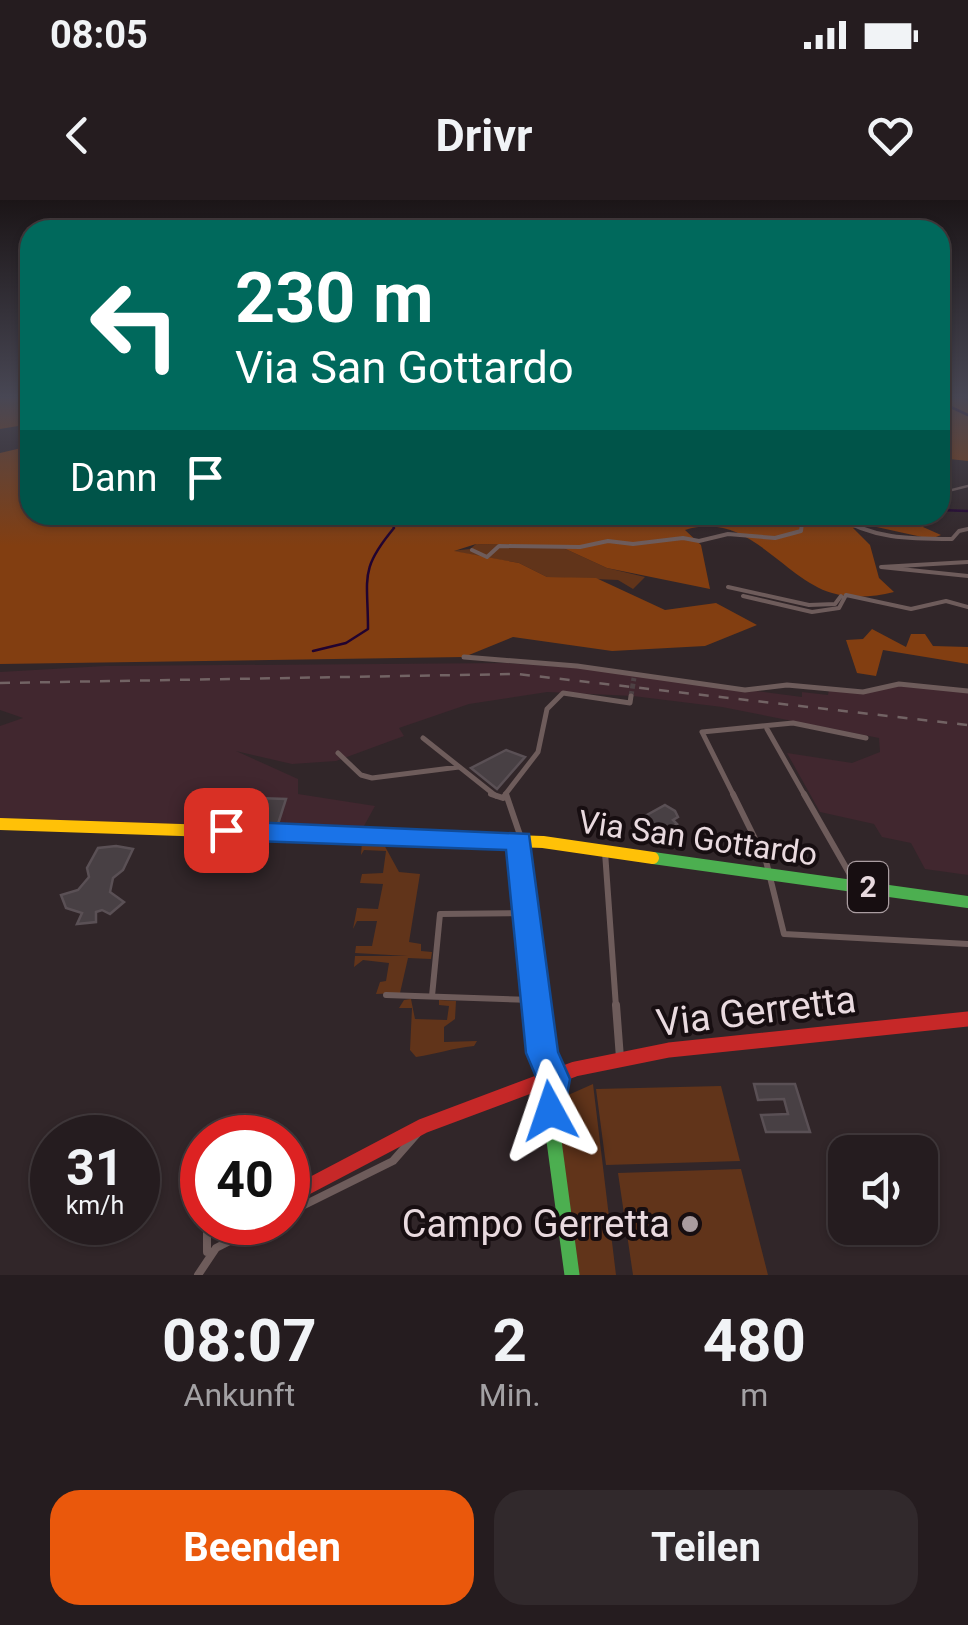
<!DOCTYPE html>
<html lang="de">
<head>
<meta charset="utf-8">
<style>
	body { margin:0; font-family:Roboto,sans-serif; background:#31292c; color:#f1f3f6; height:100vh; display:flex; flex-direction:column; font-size:38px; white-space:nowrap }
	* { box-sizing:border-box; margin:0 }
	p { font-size:32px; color:#a3a1a4 }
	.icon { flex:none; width:55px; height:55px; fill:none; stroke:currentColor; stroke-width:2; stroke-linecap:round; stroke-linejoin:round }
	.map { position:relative; height:1075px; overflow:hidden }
	.panel { display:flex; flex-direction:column; background:#251c1f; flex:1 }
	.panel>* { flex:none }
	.banner { position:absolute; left:20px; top:20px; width:930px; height:305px; border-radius:30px; box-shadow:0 2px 8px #0004,0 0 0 2px #423a3d; background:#00695c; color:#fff; overflow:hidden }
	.tools { position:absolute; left:828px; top:935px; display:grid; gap:20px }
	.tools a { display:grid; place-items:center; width:110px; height:110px; border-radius:20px; background:#251c1f; box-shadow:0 2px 8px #0004,0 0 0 2px #423a3d; font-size:50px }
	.speed { position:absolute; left:30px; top:915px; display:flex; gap:20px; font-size:50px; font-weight:700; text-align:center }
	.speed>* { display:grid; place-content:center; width:130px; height:130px; border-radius:50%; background:#251c1f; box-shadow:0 2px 8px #0004,0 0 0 2px #423a3d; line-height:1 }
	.speed small { font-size:25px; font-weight:400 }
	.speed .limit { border:15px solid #d22; background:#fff; color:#111 }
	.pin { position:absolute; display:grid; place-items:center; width:85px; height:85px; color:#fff; margin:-42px; border-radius:20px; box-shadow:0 5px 15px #0006 }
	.me { position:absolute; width:110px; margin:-55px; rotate:355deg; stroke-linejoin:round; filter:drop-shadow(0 0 8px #0008) }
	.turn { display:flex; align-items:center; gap:35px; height:210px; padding:0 50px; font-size:45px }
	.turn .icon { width:130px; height:130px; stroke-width:2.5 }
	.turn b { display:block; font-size:70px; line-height:85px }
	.then { display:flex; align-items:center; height:95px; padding:0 50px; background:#0003; gap:20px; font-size:38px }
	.eta { display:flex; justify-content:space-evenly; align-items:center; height:170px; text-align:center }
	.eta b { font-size:60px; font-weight:700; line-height:70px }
	.button { display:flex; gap:20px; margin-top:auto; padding:20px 50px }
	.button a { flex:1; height:115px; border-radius:30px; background:#ea580c; color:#fff; font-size:40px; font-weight:700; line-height:115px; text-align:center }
	.button a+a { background:#31292c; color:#f1f3f6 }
	.status { display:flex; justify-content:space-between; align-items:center; height:70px; padding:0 50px; background:#251c1f; direction:ltr }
	.status svg { height:28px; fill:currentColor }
	header { display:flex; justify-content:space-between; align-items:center; height:130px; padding:0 50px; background:#251c1f; font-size:45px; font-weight:700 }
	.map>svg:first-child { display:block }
</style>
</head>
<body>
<div class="status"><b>08:05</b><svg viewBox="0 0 49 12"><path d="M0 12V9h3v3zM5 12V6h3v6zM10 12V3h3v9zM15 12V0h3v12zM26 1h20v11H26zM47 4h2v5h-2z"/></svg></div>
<header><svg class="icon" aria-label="back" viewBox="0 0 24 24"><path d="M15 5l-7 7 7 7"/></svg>Drivr<svg class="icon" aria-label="heart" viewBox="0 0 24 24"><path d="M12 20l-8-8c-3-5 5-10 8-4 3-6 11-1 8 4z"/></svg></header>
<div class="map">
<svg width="968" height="1075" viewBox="0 0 968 1075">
	<rect width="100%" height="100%" fill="#312629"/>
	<!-- built -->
	<path fill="#41272f" d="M 506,463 L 592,469 L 802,497 L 802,492 L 828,495 L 829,489 L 863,492 L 899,485 L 968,492 L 968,675 L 925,669 L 911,643 L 882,637 L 874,624 L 820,612 L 787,553 L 852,563 L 880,552 L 879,538 L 722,507 L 633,496 L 547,492 L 469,504 L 399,528 L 404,536 L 336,561 L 292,564 L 236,551 L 298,579 L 298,594 L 375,606 L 359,635 L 0,624 L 0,526 L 23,518 L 0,510 L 0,472 L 105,466 Z"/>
	<!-- green -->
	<path fill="#61341a" d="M 476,344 L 559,346 L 607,368 L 645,377 L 633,389 L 618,380 L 547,377 L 519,363 L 451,351 L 470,349 Z
		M 382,641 L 399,672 L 420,674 L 409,742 L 421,744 L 421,751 L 432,752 L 431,759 L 408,758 L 400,793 L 376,794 L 380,782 L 386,781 L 389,763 L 363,760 L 354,767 L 355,756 L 408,756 L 355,753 L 356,746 L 372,746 L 377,721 L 357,721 L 353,729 L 357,708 L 378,709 L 383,684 L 360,683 L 362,674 L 383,673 L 386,651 L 364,650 L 361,655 L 362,642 Z
		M 411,799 L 415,819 L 447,820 L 449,806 L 439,805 L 439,800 L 456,801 L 455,819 L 444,827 L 444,842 L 477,841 L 474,846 C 452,848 437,854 416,857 L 410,850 L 412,808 L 399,808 L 404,800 Z
		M 593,884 L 616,1075 L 572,1075 L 557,900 Z
		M 721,886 L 740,961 L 606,965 L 596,889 Z
		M 741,969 L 768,1075 L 633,1075 L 618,973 Z"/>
	<!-- forest -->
	<path fill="#823e11" d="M 0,196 L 30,196 L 30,224 L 0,229 Z
		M 940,196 L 968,196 L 968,261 L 940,258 Z
		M 30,246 L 30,315 L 709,315 L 743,321 L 768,315 L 925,315 L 927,322 L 923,327 L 941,335 L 931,339 L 872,326 L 853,328 L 870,345 L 879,378 L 894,392 C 873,397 853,399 832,393 C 782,378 748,310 685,330 L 701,345 L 710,389 L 607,368 L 559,346 L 476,344 L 454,351 L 519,363 L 547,377 L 596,378 L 665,410 L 716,403 L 757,425 L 705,446 L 612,451 L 513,437 L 464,457 L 0,464 L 0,253 Z
		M 872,429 L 906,447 L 911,434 L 925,434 L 933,446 L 968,447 L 968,464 L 883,450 L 876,476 L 857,473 L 846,440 L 863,439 Z"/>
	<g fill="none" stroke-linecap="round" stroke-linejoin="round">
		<!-- stream -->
		<path stroke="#210330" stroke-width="2.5" d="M 963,196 L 968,200
			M 940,202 L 968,215
			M 940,310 L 968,311
			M 313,451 L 346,443 L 368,429 C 368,377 359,370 394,328 L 388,315"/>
	</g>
	<!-- building -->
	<path fill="#484044" stroke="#5a5055" stroke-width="2.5" d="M 506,550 L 525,557 L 497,589 L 471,568 Z
		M 256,598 L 286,599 L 278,624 L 247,623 Z
		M 665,605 L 675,611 L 678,617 L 673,620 L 677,624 L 653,638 L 636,621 Z
		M 116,646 L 133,649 L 123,670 L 113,678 L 110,692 L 124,702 L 110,714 L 102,710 L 96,712 L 96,722 L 77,724 L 82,713 L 66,708 L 61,695 L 78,690 L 89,677 L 87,668 L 98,648 Z
		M 754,884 L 795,884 L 810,932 L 766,932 L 761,915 L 788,914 L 784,899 L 758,900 Z"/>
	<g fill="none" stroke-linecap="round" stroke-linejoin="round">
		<!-- street-tunnel -->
		<path stroke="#4d4144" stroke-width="5" stroke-dasharray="5 2.5" stroke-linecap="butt" d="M 631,496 L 634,478"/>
		<!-- street-far4 -->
		<path stroke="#6e5c5b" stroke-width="2.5" d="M 940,293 L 968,286"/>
		<!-- street-far3 -->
		<path stroke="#6e5c5b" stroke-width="4" d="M 835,315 C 872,339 909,339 952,339 L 959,331 L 968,329
			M 842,315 L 857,322 L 907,315
			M 472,350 L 487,357 L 499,346 L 580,347 L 608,341 L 633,344 L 683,338 L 699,341 L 728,334 L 775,338 L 801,331 L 802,323 L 794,315
			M 968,362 L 881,367 L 968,376
			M 728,387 L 809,405 L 835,404 L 841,396
			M 743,396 L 812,412 L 839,408 L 846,395 L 911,409 L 946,401 L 968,407"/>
		<!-- street-far2 -->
		<path stroke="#6e5c5b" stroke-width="5" d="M 464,457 L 577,466 L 745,490 L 787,485 L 863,492 L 899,484 L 968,491
			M 767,529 L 805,596
			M 423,538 L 496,596
			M 338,553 L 361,575 L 372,578 L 459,567
			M 504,596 L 538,552 L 547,509 L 563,493 L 630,503 L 631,496
			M 734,596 L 702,532 L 793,523 L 866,538"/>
		<!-- street-far1 -->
		<path stroke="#6e5c5b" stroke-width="6" d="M 491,594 L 503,598
			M 506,594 L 521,638
			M 733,594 L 766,661 L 784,734 L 968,744
			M 804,594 L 856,685
			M 605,652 L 616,807
			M 386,795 L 533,800
			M 432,796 L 440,714 L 524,713"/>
		<!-- street -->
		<path stroke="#6e5c5b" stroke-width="8" d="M 616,805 L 620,858
			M 288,1013 L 393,961 L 422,928
			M 207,1052 L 207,1030 L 226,1022
			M 198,1075 L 216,1048 L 267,1022"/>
		<!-- fast-far1 -->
		<path stroke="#4caf50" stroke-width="12" d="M 520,641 L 517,662 L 536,807
			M 653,658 L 968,702"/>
		<!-- fast -->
		<path stroke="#4caf50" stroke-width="15" d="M 536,805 L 542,853 L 554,879 L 550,911 L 572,1075"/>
		<!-- slow -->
		<path stroke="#ffc107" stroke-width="12" d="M 0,624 L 543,642 L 653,658"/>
		<!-- jam -->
		<path stroke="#c62828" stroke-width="15" d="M 288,997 L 423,926 L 575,869 L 669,850 L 968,819"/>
		<!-- rail -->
		<path stroke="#726364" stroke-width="2.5" stroke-dasharray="10 10" stroke-linecap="butt" d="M 0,483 L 517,474 L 968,525"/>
	</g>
	<!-- sky -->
	<linearGradient id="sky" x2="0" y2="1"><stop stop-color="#1b1517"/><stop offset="0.57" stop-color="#484754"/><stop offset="1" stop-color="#484754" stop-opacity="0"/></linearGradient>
	<rect width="968" height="346" fill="url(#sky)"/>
	<!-- route -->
	<path fill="#1a73e8" stroke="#114b97" stroke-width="2.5" d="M 226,621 L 529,634 L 558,852 L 570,879 L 562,923 L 550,928 L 538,923 L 533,911 L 537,879 L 526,853 L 506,650 L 226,640 L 217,637 L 213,630 L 217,624 Z"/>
	<!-- markers -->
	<circle fill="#a99b9f" stroke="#170e11" stroke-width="4" cx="690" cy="1024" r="10"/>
	<g text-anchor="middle" stroke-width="8" stroke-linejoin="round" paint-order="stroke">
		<!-- shield labels -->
		<rect fill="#170e11" stroke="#aa9da1" stroke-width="2.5" x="848" y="662" width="40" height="50" rx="8"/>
		<g font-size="30" font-weight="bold" fill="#e9dadf">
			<text x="868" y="697">2</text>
		</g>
		<!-- street labels -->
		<g font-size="32" fill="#e9dadf" stroke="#170e11">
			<text transform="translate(698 638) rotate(8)" y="11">Via San Gottardo</text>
		</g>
		<!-- near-street labels -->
		<g font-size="38" fill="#e9dadf" stroke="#170e11">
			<text transform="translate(756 811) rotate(-7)" y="13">Via Gerretta</text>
		</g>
		<!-- near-poi labels -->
		<g font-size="38" fill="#e9dadf" stroke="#170e11" text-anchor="end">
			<text x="670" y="1037">Campo Gerretta</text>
		</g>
	</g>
</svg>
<div class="tools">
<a><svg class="icon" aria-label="sound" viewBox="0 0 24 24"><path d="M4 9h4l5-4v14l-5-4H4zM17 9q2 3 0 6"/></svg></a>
</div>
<div class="speed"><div>31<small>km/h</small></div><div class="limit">40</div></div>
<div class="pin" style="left:226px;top:630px;background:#d93025"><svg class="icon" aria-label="arrive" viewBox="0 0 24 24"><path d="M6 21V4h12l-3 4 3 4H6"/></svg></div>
<svg class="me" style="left:550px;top:911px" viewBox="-20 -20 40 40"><path d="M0-17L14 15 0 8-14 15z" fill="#1a73e8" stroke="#fff" stroke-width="4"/></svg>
<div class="banner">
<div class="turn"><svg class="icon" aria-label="left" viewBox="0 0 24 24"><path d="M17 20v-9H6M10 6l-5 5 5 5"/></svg><div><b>230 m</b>Via San Gottardo</div></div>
<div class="then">Dann<svg class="icon" aria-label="arrive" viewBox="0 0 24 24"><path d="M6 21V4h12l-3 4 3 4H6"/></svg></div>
</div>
</div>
<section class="panel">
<div class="eta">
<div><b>08:07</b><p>Ankunft</p></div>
<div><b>2</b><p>Min.</p></div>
<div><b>480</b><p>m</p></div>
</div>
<div class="button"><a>Beenden</a><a>Teilen</a></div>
</section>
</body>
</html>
